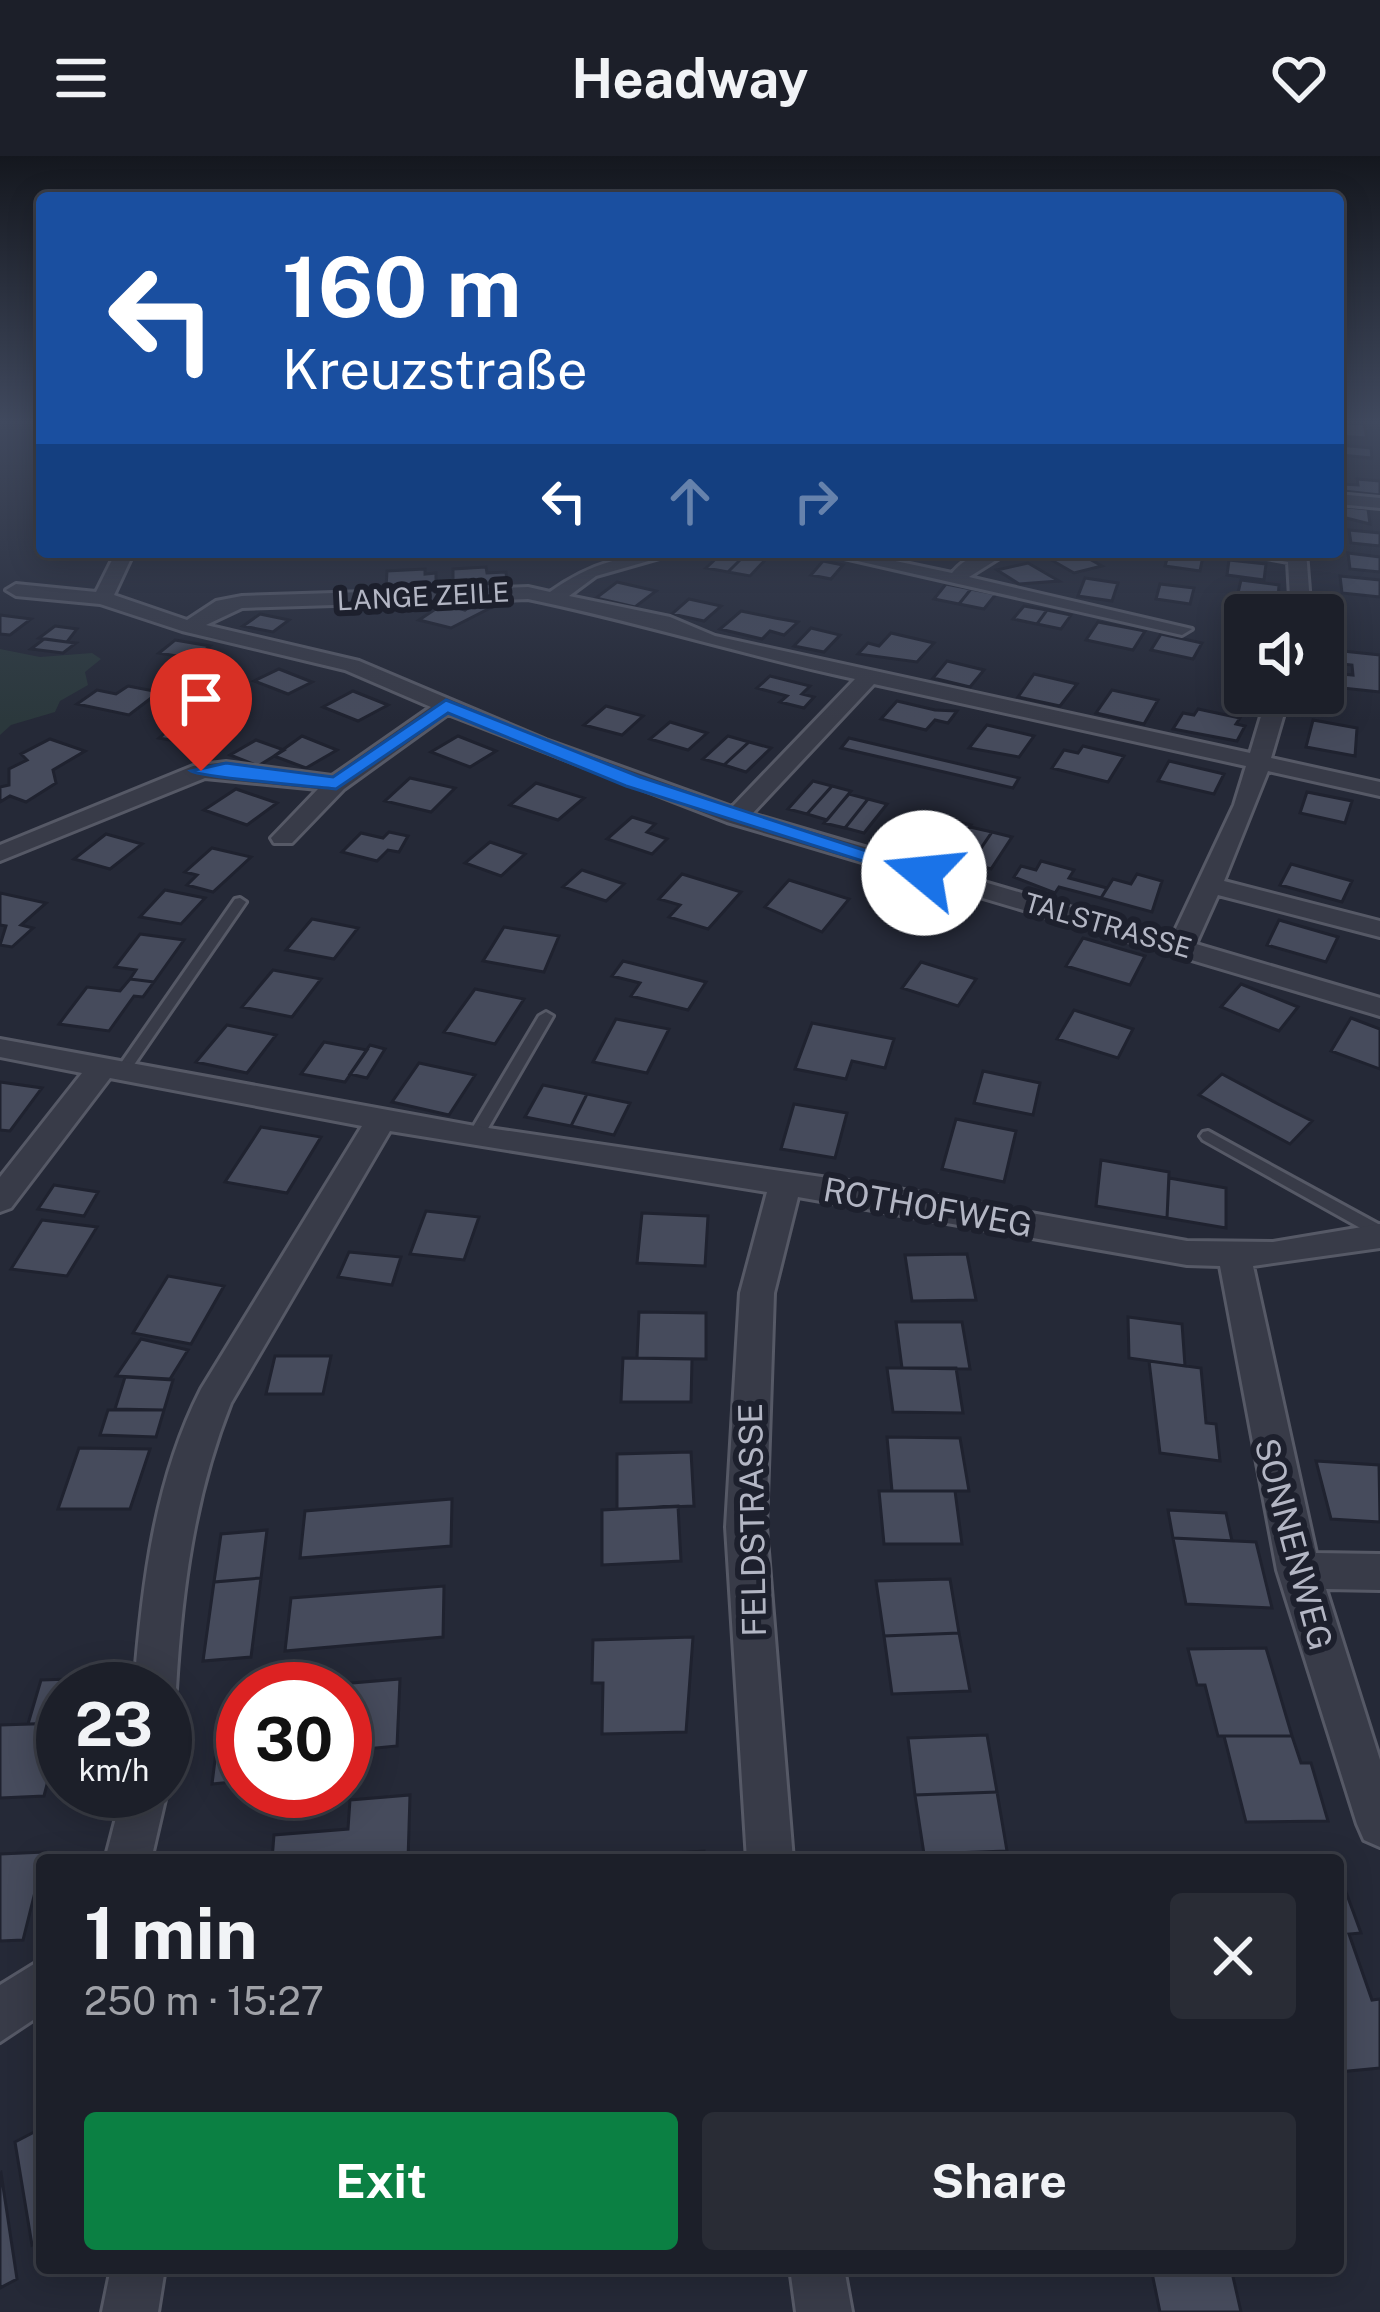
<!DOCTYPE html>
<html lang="en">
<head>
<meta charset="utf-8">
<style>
	body { margin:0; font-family:"Public Sans",sans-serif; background:#292c35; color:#f1f3f6; height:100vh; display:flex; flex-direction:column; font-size:45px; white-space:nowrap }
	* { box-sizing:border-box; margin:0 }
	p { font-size:39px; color:#a0a2a8 }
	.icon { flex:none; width:66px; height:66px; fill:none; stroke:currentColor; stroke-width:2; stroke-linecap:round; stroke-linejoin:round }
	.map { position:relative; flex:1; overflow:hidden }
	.sheet { position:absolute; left:36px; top:1698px; width:1308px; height:420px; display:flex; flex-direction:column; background:#1c1f29; border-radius:12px; box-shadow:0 6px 30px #0003,0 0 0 3px #3a3d46 }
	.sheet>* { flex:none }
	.top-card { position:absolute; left:36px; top:36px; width:1308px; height:366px; border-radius:12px; box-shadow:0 6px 30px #0003,0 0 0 3px #3a3d46; background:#1a4fa0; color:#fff; overflow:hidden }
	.controls { position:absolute; left:1224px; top:438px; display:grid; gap:24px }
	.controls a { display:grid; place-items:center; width:120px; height:120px; border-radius:12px; background:#1c1f29; box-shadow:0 6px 30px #0003,0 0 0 3px #3a3d46; font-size:60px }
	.speed { position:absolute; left:36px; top:1506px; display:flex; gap:24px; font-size:60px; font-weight:700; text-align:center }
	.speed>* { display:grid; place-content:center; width:156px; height:156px; border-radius:50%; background:#1c1f29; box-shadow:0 6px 30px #0003,0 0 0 3px #3a3d46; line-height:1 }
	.speed small { font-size:30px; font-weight:400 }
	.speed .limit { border:18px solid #d22; background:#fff; color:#111 }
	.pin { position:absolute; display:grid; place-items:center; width:102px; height:102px; color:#fff; margin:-123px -51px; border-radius:50% 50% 50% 0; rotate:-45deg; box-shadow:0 0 12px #0007 }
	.pin .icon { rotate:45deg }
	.me { position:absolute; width:132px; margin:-66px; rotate:287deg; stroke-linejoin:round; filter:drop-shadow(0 0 9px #0008) }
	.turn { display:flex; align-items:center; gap:42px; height:252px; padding:0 48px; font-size:54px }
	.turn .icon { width:156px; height:156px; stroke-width:2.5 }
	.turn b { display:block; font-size:84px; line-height:102px }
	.lanes { display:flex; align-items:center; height:114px; padding:0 48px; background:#0003; justify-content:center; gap:60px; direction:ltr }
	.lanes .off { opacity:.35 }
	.round { display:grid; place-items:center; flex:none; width:126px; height:126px; border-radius:12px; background:#292c35 }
	.overview { display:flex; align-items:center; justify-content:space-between; height:204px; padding:0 48px }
	h1 { font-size:72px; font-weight:700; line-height:90px }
	.button { display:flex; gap:24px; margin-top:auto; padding:24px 48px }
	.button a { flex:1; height:138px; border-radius:12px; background:#0b8043; color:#fff; font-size:48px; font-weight:700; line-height:138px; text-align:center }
	.button a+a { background:#292c35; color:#f1f3f6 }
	header { display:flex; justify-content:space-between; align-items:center; height:156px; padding:0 48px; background:#1c1f29; font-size:54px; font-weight:700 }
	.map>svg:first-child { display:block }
</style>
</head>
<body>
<header><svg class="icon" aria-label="menu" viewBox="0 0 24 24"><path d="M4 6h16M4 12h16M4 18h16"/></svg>Headway<svg class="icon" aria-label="heart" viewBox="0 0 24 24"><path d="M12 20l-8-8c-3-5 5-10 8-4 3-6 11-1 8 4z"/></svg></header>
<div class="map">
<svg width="1380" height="2156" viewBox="0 0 1380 2156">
	<rect width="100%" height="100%" fill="#252937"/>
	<!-- green -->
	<path fill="#2b383c" d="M 0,493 L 40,501 L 92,497 L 101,503 L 85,516 L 88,529 L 60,545 L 55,556 L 11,569 L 0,579 Z"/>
	<!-- building -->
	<path fill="#464b5c" stroke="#1f222f" stroke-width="3" d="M 1338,266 L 1364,268 L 1367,282 L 1338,280 Z
		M 1339,289 L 1371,292 L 1372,302 L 1340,299 Z
		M 1357,323 L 1380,325 L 1380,339 L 1343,335 L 1342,328 L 1358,329 Z
		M 1338,350 L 1368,353 L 1370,368 L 1338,360 Z
		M 1349,374 L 1380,377 L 1380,390 L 1351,387 Z
		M 723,396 L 746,398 L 728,416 L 706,412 Z
		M 1077,396 L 1102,410 L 1074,417 L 1048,402 Z
		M 1169,396 L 1203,400 L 1200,415 L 1165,410 Z
		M 1348,397 L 1380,401 L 1380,416 L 1350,413 Z
		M 746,398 L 767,402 L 750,420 L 728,416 Z
		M 1229,404 L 1266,408 L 1264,424 L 1227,419 Z
		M 823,405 L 843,409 L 831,423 L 811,419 Z
		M 1028,407 L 1059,425 L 1019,428 L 997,414 Z
		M 486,411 L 487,417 L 506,416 L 507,426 L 453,429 L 453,413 Z
		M 425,413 L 425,418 L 436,417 L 436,430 L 386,433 L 387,415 Z
		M 1340,420 L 1380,424 L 1380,441 L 1342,437 Z
		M 1085,422 L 1118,427 L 1112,445 L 1078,440 Z
		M 1241,424 L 1279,429 L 1278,442 L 1238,437 Z
		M 617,426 L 656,435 L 635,451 L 596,442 Z
		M 946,428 L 971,433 L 959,448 L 934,443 Z
		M 1160,428 L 1194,432 L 1190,448 L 1156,443 Z
		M 971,433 L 996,438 L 984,453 L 959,448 Z
		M 689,443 L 721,450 L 704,465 L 672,458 Z
		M 1232,445 L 1270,450 L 1269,459 L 1230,458 Z
		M 476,446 L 494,450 L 451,472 L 419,464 L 443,448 L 465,454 Z
		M 1024,450 L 1047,454 L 1037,468 L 1013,463 Z
		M 1047,454 L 1071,459 L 1061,473 L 1037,468 Z
		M 741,455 L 775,462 L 798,466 L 784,479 L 770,475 L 762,483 L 720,473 Z
		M 260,458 L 289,464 L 273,476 L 243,470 Z
		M 0,459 L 31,463 L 10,479 L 0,478 Z
		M 1098,466 L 1145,475 L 1133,494 L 1086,484 Z
		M 55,470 L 77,473 L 67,486 L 39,482 Z
		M 811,472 L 840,479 L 824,496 L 794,490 Z
		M 891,477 L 934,487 L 917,506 L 858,498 L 868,487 L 879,490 Z
		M 1161,478 L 1202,487 L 1193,503 L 1151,494 Z
		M 44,483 L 67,486 L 76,487 L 63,497 L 31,493 Z
		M 175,484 L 210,490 L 194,503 L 159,497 Z
		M 1228,491 L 1245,494 L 1245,511 L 1225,508 Z
		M 1324,493 L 1380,499 L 1380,536 L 1333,531 L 1331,517 L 1353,519 L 1352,509 L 1325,506 Z
		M 947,505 L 984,514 L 970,531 L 933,522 Z
		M 279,513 L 312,526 L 288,538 L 254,525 Z
		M 1034,518 L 1077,528 L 1060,550 L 1018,541 Z
		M 770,520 L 810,530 L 802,538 L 814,541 L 804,552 L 780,546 L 787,540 L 757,532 Z
		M 128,530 L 159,536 L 129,559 L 77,548 L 97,534 L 116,538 Z
		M 1112,534 L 1158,544 L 1144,568 L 1096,557 Z
		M 353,535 L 388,549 L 358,565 L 323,551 Z
		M 897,545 L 935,554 L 957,555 L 948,567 L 935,564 L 926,574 L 881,563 Z
		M 606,550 L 643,560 L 622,579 L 584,569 Z
		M 1198,553 L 1240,562 L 1236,568 L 1245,570 L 1237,585 L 1173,573 L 1183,557 L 1194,559 Z
		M 182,562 L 228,570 L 230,578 L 215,592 L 159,582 Z
		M 1313,564 L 1357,572 L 1355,600 L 1306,591 Z
		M 670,566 L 707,577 L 688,594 L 650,583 Z
		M 987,569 L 1034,580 L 1019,601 L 969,592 Z
		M 302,580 L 337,594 L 306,612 L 274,600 Z
		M 458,580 L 496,595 L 470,611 L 431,596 Z
		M 728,580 L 749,586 L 724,609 L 703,603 Z
		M 849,582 L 1019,622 L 1013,632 L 841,592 Z
		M 50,583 L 85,595 L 53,614 L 56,627 L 26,646 L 10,640 L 0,646 L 0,631 L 9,629 L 9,613 L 27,604 L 21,598 Z
		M 256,584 L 284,594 L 258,610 L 230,599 Z
		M 749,586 L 771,592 L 746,616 L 724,609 Z
		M 1083,590 L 1124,600 L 1108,626 L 1052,612 L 1064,594 L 1078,597 Z
		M 1169,605 L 1224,618 L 1214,638 L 1158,625 Z
		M 410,622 L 455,632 L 431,656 L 385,645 Z
		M 813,625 L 832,630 L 807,658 L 788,653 Z
		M 536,627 L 584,642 L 558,664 L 510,649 Z
		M 832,630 L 851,635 L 827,664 L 807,658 Z
		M 236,633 L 277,647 L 247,669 L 204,654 Z
		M 1307,636 L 1352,645 L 1345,667 L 1300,657 Z
		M 849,638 L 868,643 L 845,672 L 824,667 Z
		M 868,643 L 887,648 L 864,677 L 845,672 Z
		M 931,659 L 951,664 L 930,695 L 909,689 Z
		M 632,661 L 655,668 L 647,676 L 667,683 L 652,698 L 607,683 Z
		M 951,664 L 971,669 L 951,700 L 930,695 Z
		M 970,671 L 992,676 L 971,707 L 950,702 Z
		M 389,676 L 408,680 L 399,696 L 388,694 L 377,705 L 342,696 L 361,677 L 383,682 Z
		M 992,676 L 1012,681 L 991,713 L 971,707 Z
		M 106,678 L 142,688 L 110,713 L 74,703 Z
		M 490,686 L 525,698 L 501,720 L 465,707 Z
		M 212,692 L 251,701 L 213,736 L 187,729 L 197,719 L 185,716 Z
		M 1041,705 L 1074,714 L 1069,722 L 1107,732 L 1101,742 L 1059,731 L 1055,737 L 1014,721 L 1021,710 L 1036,714 Z
		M 1291,708 L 1352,725 L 1342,746 L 1280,729 Z
		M 582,714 L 624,728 L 606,745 L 563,731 Z
		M 682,718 L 741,736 L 708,773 L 669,761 L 680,749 L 659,743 Z
		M 1137,718 L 1162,725 L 1152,756 L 1101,742 L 1113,723 L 1131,728 Z
		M 789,724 L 849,743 L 822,776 L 765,751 Z
		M 890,728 L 921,738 L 902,761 L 871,751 Z
		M 165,734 L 205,742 L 181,768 L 140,761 Z
		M 0,737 L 46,747 L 21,769 L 33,772 L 12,791 L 0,789 L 6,770 L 0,769 Z
		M 921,738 L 953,747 L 935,771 L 902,761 Z
		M 312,763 L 358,772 L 334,803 L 286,794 Z
		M 1279,764 L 1338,781 L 1326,806 L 1267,789 Z
		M 504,771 L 559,780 L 544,816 L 483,805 Z
		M 140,778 L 184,784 L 154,826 L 130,823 L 136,814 L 115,811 Z
		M 1083,782 L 1145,800 L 1130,829 L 1066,810 Z
		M 623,805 L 706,826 L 688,854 L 631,840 L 640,827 L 612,820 Z
		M 921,806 L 976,823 L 958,850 L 902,832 Z
		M 273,814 L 321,823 L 292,861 L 242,851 Z
		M 130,823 L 154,826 L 143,841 L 134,840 L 109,875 L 59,868 L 87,831 L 120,835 Z
		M 1241,828 L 1298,851 L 1279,875 L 1221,851 Z
		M 475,833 L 524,843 L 495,888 L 444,876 Z
		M 1074,854 L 1133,873 L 1118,902 L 1057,883 Z
		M 1351,862 L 1380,873 L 1380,913 L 1331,895 Z
		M 616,863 L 669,873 L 647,917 L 593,906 Z
		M 812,867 L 894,883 L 885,912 L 852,905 L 846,923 L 795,913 Z
		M 227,869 L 276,879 L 247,917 L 196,906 Z
		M 324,886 L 367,894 L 345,926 L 301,918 Z
		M 370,889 L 385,893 L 367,922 L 350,918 Z
		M 419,907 L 475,919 L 449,959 L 392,946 Z
		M 983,915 L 1040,927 L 1033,959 L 974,947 Z
		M 1222,918 L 1278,948 L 1312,965 L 1290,988 L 1199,939 Z
		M 0,926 L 42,932 L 10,975 L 0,974 Z
		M 543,929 L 587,938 L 571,970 L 525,961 Z
		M 587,938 L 630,947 L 614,979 L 571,970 Z
		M 794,948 L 847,957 L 835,1002 L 781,993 Z
		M 956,963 L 1016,975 L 1004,1026 L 942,1013 Z
		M 261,971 L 321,981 L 287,1037 L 225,1026 Z
		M 1101,1004 L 1169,1016 L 1167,1062 L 1096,1050 Z
		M 1169,1022 L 1226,1032 L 1226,1072 L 1167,1062 Z
		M 54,1029 L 98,1036 L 84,1060 L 38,1053 Z
		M 426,1055 L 479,1061 L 464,1104 L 410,1098 Z
		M 642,1057 L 708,1060 L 705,1110 L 637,1107 Z
		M 42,1064 L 97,1071 L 67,1120 L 11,1113 Z
		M 349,1096 L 401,1101 L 392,1129 L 338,1121 Z
		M 967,1098 L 976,1144 L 912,1145 L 905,1099 Z
		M 168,1120 L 224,1130 L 191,1188 L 133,1177 Z
		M 639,1156 L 706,1157 L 706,1203 L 637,1202 Z
		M 1128,1161 L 1182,1168 L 1185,1210 L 1129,1202 Z
		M 896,1166 L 962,1166 L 970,1213 L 902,1212 Z
		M 141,1183 L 188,1194 L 170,1223 L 116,1220 Z
		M 275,1200 L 331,1200 L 323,1238 L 266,1238 Z
		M 623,1202 L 692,1203 L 691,1246 L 621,1246 Z
		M 1149,1205 L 1201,1212 L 1206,1267 L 1216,1268 L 1220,1305 L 1160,1297 Z
		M 887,1212 L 956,1212 L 963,1257 L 893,1256 Z
		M 125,1221 L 173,1224 L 164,1254 L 115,1253 Z
		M 108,1254 L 164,1254 L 156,1281 L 100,1279 Z
		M 887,1281 L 960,1282 L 969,1335 L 892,1335 Z
		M 79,1292 L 150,1293 L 130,1353 L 58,1353 Z
		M 691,1296 L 694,1350 L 617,1353 L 617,1298 Z
		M 1316,1305 L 1379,1309 L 1380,1366 L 1331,1363 Z
		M 879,1335 L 955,1335 L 962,1388 L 884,1388 Z
		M 452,1343 L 451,1390 L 300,1402 L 305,1355 Z
		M 678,1350 L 681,1405 L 602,1409 L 602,1354 Z
		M 1168,1354 L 1226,1357 L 1232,1385 L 1173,1382 Z
		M 267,1374 L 261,1422 L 214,1426 L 221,1378 Z
		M 1173,1382 L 1256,1386 L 1272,1452 L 1186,1448 Z
		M 261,1422 L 251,1501 L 203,1505 L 214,1426 Z
		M 950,1423 L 959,1477 L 884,1480 L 876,1425 Z
		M 444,1430 L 443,1481 L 285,1495 L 291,1442 Z
		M 959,1477 L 970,1535 L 892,1538 L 884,1480 Z
		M 693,1481 L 686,1576 L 602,1578 L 603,1527 L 592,1527 L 593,1484 Z
		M 1266,1492 L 1292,1580 L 1218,1580 L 1205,1529 L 1197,1529 L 1188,1493 Z
		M 102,1522 L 99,1533 L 63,1533 L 63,1567 L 28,1568 L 41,1524 Z
		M 400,1523 L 397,1590 L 345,1595 L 345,1533 L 316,1530 Z
		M 63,1567 L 44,1640 L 0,1642 L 0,1569 Z
		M 243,1578 L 243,1625 L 212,1628 L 218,1580 Z
		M 987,1579 L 997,1636 L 915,1639 L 908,1582 Z
		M 1224,1580 L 1292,1580 L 1301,1607 L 1311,1607 L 1328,1665 L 1246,1666 Z
		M 997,1636 L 1007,1695 L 924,1698 L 915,1639 Z
		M 410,1639 L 408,1704 L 272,1704 L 274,1679 L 348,1673 L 350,1644 Z
		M 704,1695 L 705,1704 L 613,1704 L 613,1701 Z
		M 45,1696 L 23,1784 L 0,1785 L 0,1698 Z
		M 1338,1728 L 1343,1728 L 1361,1777 L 1349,1778 L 1372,1844 L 1380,1843 L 1380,1912 L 1338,1916 Z
		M 42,1972 L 42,2083 L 32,2089 L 15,1986 Z
		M 1,2017 L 17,2123 L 0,2132 L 0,2018 Z
		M 1151,2112 L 1231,2112 L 1241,2156 L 1160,2156 Z"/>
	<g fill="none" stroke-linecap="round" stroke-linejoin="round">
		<!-- service casing -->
		<g stroke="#565966" stroke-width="6">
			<path id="service" d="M 240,742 L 246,746 L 129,916 L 119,916 L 117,913 L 119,910 L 235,743 Z
				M 546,856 L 553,860 L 483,981 L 475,986 L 470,985 L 467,981 L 539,860 Z
				M 1208,975 L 1380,1069 L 1380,1083 L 1203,984 L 1200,980 L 1203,976 Z"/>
		</g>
		<!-- minor casing -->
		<g stroke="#565966" stroke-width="6">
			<path id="minor" d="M 1338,338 L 1380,342 L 1380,352 L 1338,348 Z
				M 116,396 L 134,396 L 114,439 L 187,464 L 216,445 L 242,440 L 528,431 L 550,436 C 590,407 631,396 680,396 L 596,420 L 569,440 L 670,461 L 715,480 L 1250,597 L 1268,537 L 1290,537 L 1271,602 L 1380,626 L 1380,640 L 1268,615 L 1224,725 L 1380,765 L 1380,781 L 1218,739 L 1196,788 L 1380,842 L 1380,860 L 727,666 L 448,558 L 344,633 L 292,687 L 274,687 L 271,682 L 318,633 L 205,622 L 0,705 L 0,689 L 193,610 L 226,606 L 332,620 L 431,551 L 345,514 L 182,475 L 100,448 L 16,440 L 6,434 L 16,428 L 96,436 ZM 528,443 C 639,466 744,499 855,523 L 732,651 L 546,584 L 359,505 L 206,469 L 242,452 ZM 874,528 L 1246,610 L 1234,649 L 1172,781 L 752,658 Z
				M 818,396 L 853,396 L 952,417 C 968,398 985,396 1009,396 L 969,421 L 1192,473 L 1182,479 Z
				M 1234,396 L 1306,396 L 1311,459 L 1291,459 L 1288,406 Z
				M 0,883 L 475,970 L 876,1029 L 1187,1085 L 1273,1086 L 1380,1068 L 1380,1092 L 1253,1110 L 1316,1397 L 1380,1398 L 1380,1434 L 1326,1433 L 1380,1604 L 1380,1691 L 1364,1684 L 1357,1668 L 1277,1414 L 1220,1110 L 1187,1109 L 798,1041 L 774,1137 L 766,1371 L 793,1704 L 747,1704 L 726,1371 L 740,1137 L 767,1036 L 390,975 L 231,1247 C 194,1340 182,1434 176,1533 L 170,1547 L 165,1549 L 165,1533 L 134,1533 C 142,1431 154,1325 201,1233 L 362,970 L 110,922 L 11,1052 L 0,1056 L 0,1021 L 82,917 L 0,901 Z
				M 165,1629 L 167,1635 L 151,1704 L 105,1704 L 123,1635 L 165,1635 Z
				M 42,1803 L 42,1858 L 0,1886 L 0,1829 Z
				M 111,2112 L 165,2112 L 158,2156 L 102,2156 Z
				M 790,2112 L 844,2112 L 852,2156 L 796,2156 Z"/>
		</g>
		<!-- service -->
		<use href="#service" fill="#383b48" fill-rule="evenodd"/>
		<!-- minor -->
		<use href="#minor" fill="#383b48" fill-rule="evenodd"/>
	</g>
	<!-- sky -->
	<linearGradient id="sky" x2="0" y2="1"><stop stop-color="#14171e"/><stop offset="0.47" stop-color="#40495e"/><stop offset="1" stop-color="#40495e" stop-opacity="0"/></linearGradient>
	<rect width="1380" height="565" fill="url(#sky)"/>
	<!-- route -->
	<path fill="#1a73e8" stroke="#114b97" stroke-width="3" d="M 446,544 L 640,621 L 934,717 L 916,722 L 626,630 L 448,557 L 336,633 C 313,630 202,622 191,615 L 226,607 L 333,621 Z"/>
	<g text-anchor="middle" stroke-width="12" stroke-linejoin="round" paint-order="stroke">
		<!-- far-street labels -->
		<g font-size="27" fill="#b3b6c4" stroke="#1d202d">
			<text transform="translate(423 441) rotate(-3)" y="9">LANGE ZEILE</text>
			<text transform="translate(1108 770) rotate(16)" y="9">TALSTRASSE</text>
		</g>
		<!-- street labels -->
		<g font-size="33" fill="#b3b6c4" stroke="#1d202d">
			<text transform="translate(928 1051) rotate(10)" y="12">ROTHOFWEG</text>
			<text transform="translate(752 1364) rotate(-91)" y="12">FELDSTRASSE</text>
			<text transform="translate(1294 1388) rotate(75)" y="12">SONNENWEG</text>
		</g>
	</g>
</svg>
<div class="controls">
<a><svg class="icon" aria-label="sound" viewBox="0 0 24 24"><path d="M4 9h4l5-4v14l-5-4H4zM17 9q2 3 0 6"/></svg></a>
</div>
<div class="speed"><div>23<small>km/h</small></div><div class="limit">30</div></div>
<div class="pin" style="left:201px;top:615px;background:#d93025"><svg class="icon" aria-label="arrive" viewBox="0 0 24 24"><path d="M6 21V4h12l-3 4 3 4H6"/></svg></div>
<svg class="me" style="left:924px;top:717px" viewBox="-20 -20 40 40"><circle r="19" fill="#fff"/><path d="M0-13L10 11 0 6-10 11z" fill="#1a73e8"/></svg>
<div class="top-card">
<div class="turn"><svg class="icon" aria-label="left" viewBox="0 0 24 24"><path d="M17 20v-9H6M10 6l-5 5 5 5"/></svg><div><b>160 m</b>Kreuzstraße</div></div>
<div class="lanes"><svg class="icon" aria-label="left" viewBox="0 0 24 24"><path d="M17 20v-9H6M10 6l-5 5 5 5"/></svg><svg class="icon off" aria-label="ahead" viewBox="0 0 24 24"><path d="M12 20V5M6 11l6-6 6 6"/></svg><svg class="icon off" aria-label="right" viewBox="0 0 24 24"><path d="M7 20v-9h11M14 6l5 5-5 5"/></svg></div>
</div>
<section class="sheet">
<div class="overview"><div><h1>1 min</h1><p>250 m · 15:27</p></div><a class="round"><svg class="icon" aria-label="close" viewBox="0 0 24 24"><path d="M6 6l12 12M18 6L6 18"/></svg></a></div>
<div class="button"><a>Exit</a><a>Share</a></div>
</section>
</div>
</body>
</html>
